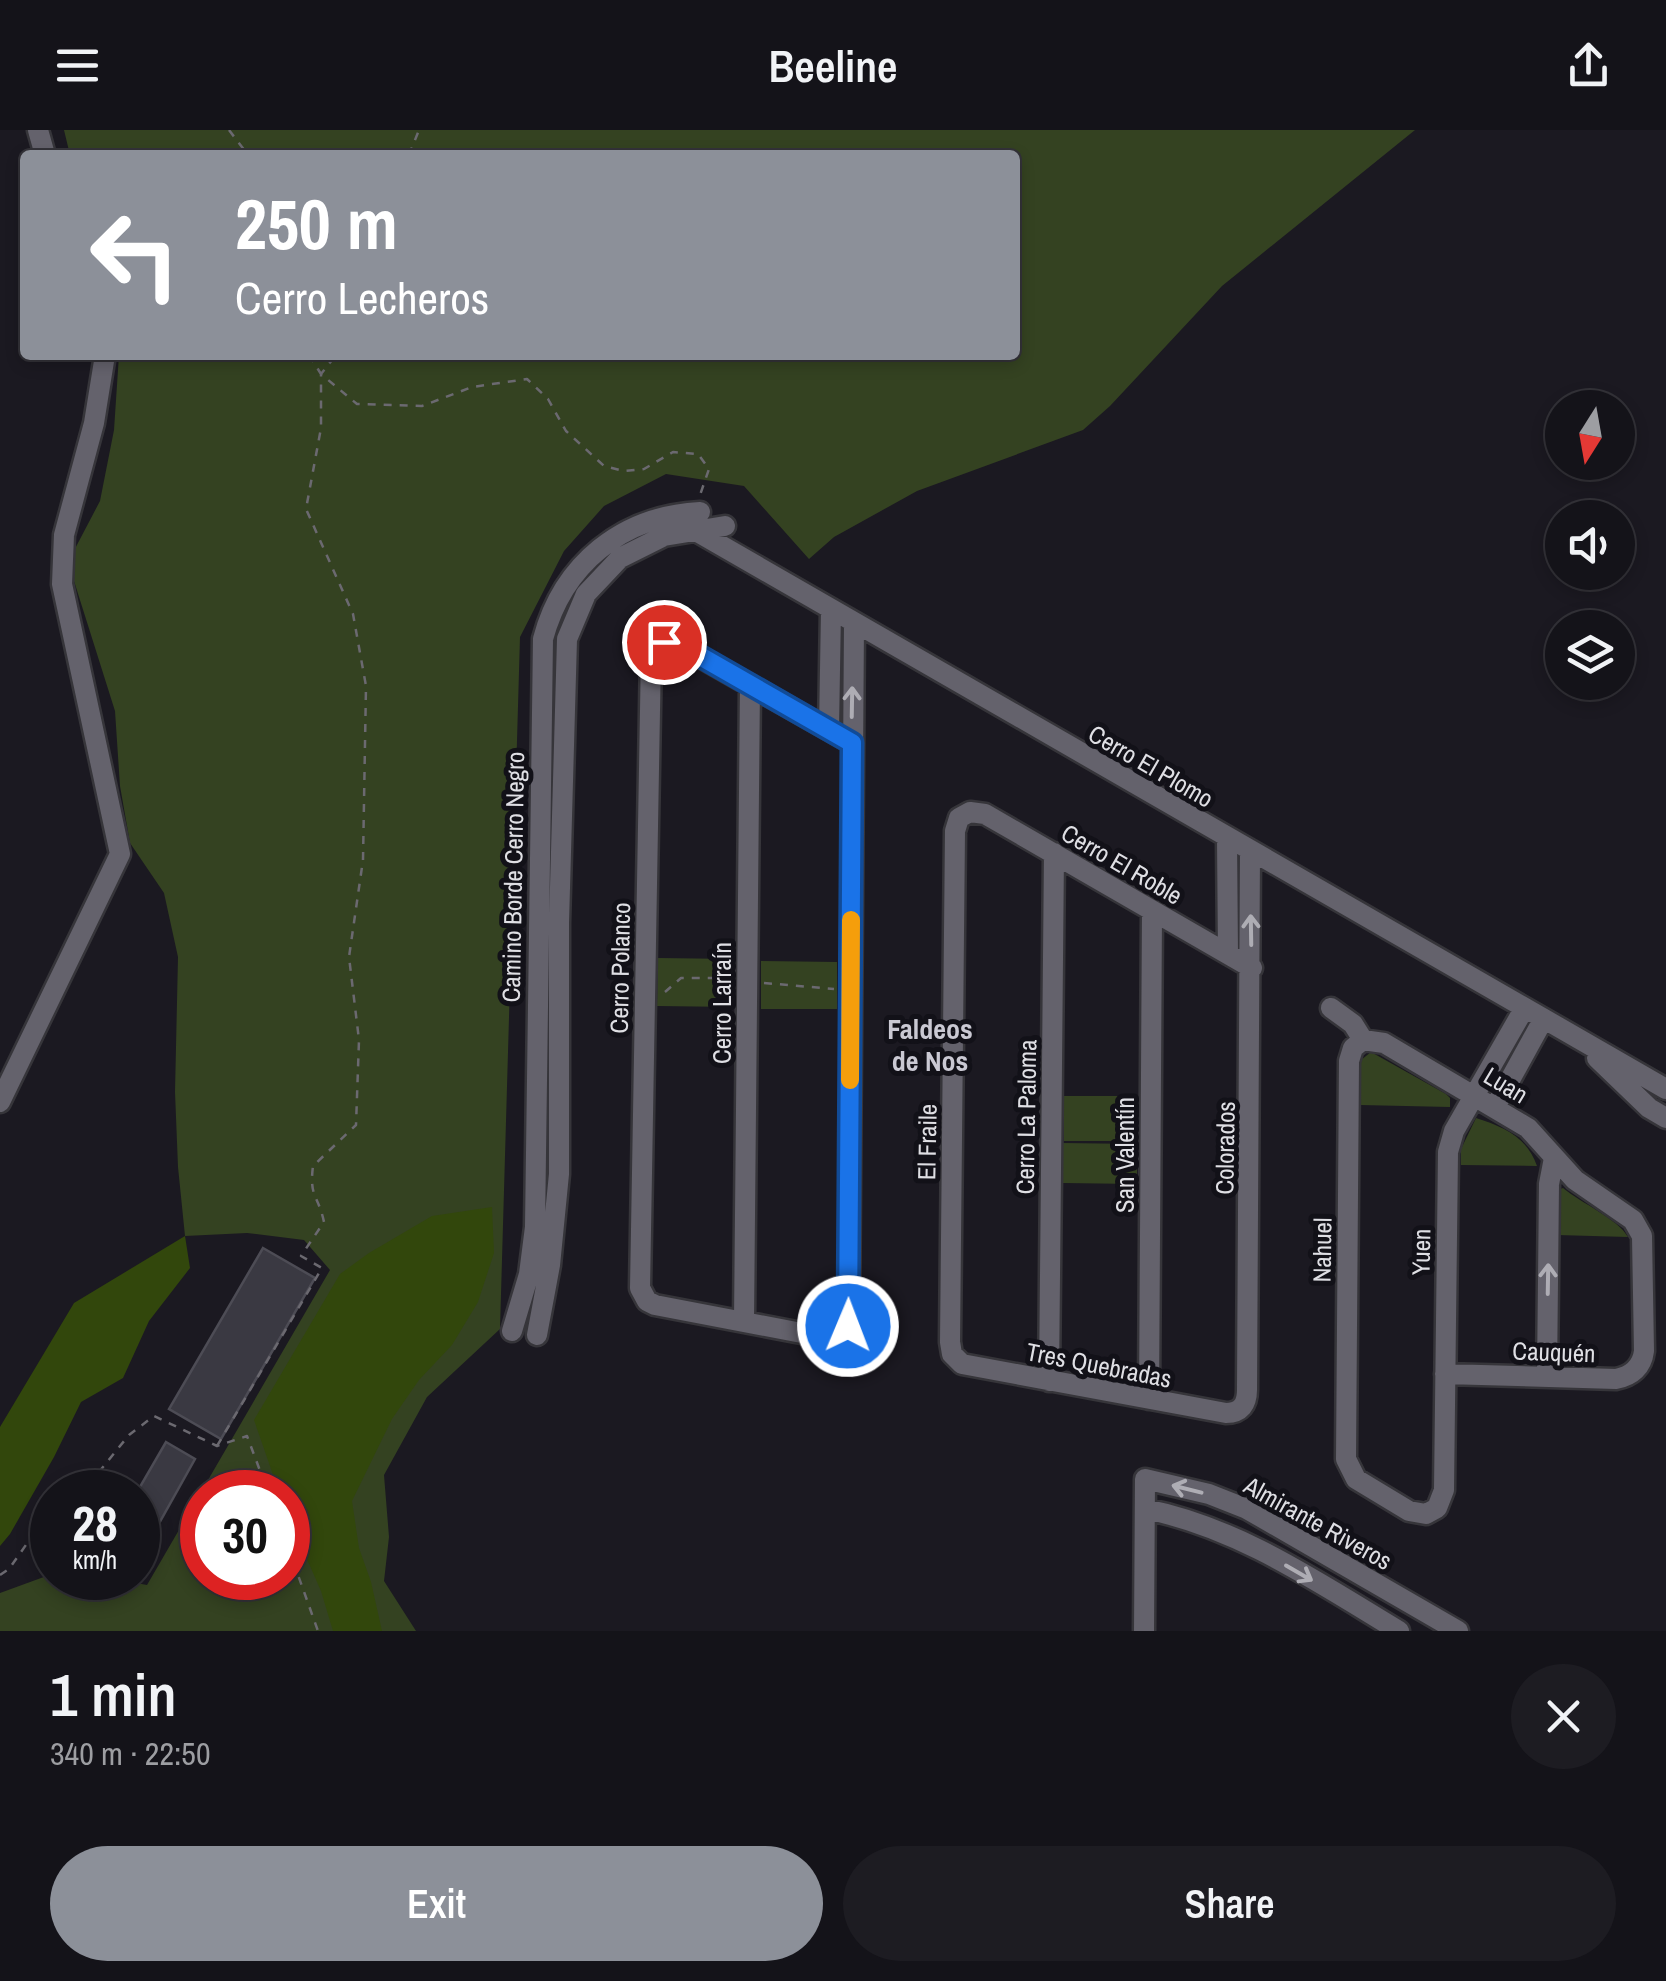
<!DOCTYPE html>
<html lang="en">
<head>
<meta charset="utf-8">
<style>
	body { margin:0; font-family:"Archivo Narrow",sans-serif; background:#1d1c22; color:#f1f3f6; height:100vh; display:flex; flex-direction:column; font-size:38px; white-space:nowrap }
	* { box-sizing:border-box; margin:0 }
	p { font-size:32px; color:#9d9ea2 }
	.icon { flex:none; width:55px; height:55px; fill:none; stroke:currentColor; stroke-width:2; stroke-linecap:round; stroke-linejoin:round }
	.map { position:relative; height:1501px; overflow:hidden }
	.drawer { display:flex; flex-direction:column; background:#141319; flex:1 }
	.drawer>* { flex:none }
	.hud { position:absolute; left:20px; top:20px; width:1000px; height:210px; border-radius:10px; box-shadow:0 5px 15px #0003,0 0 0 2px #333238; background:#8c9099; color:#fff; overflow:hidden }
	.needle { width:65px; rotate:191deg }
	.controls { position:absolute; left:1545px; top:260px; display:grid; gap:20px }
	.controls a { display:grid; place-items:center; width:90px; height:90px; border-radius:50%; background:#141319; box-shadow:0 5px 15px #0003,0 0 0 2px #333238; font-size:50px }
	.speed { position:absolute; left:30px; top:1340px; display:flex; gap:20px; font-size:50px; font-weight:700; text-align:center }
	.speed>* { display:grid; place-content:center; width:130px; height:130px; border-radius:50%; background:#141319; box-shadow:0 5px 15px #0003,0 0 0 2px #333238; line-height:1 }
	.speed small { font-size:25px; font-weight:400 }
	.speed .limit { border:15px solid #d22; background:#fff; color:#111 }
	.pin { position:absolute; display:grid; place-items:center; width:85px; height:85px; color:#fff; margin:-42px; border:5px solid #fff; border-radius:50%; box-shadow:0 2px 10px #0007 }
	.me { position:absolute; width:110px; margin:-55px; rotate:1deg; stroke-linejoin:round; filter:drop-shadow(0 0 8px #0008) }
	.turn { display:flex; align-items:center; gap:35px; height:210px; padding:0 50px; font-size:45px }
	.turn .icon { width:130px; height:130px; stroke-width:2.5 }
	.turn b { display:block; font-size:70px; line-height:85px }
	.round { display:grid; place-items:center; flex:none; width:105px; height:105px; border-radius:52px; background:#1d1c22 }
	.overview { display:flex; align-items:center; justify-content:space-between; height:170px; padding:0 50px }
	h1 { font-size:60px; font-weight:600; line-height:75px }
	.button { display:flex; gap:20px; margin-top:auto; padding:20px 50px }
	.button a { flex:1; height:115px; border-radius:60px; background:#8c9099; color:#fff; font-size:40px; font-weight:600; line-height:115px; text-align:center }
	.button a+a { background:#1d1c22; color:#f1f3f6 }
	header { display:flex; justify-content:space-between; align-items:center; height:130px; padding:0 50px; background:#141319; font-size:45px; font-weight:600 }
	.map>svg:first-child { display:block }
</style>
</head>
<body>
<header><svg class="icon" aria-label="menu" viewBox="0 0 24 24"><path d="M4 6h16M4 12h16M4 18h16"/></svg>Beeline<svg class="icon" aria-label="share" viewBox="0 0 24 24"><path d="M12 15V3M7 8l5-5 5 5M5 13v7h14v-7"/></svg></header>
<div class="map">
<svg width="1666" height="1501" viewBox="0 0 1666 1501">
	<rect width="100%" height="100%" fill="#1b1921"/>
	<!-- green -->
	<path fill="#344221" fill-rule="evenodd" d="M 64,0 L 1415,0 L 1222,156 L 1110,276 L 1083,300 L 917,361 L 834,407 L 809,429 L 744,356 L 666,344 L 604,376 L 564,421 L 520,507 L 500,1199 L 427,1267 L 384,1345 L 389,1407 L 384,1451 L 416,1501 L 0,1501 L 0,1463 L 52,1444 L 52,1448 L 109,1448 L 147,1455 L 330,1140 L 304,1110 L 247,1103 L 185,1106 L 178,1037 L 175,962 L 178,827 L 164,763 L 130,713 L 120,656 L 115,581 L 68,432 L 100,371 L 114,300 L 119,225 L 1015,225 L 1015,25 L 70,25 ZM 202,1362 L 288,1362 L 288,1448 L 202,1448 Z
		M 658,828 L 734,829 L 734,877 L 657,876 Z
		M 761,831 L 837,832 L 837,879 L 761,879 Z
		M 1371,922 L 1446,964 L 1450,968 L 1450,977 L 1360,975 L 1361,930 Z
		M 1064,966 L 1137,966 L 1137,1011 L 1064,1011 Z
		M 1476,988 C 1504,997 1527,1007 1537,1036 L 1461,1035 L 1461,1019 Z
		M 1063,1013 L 1137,1014 L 1137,1054 L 1063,1053 Z
		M 1563,1058 C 1581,1073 1618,1089 1628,1107 L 1557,1105 L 1558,1060 Z"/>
	<!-- forest -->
	<path fill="#32470c" d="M 492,1077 L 494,1123 L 478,1172 L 452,1215 L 419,1250 L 392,1289 L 352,1371 L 359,1418 L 371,1452 L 382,1501 L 333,1501 L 321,1461 L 288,1386 L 288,1362 L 279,1362 L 254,1290 L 340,1144 L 369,1123 L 432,1086 Z
		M 185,1106 L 190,1138 L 149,1191 L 123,1248 L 81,1272 L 54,1327 L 10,1404 L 0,1416 L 0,1297 L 74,1173 Z"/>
	<!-- building -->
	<path fill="#3a3942" stroke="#4d4c55" stroke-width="2.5" d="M 263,1118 L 315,1148 L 221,1309 L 169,1279 Z
		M 166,1312 L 195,1329 L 138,1431 L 137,1362 Z"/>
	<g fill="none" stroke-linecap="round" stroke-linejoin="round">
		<!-- minor casing -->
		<g stroke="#36353a" stroke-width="25">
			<path id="minor" d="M 38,0 L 45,25
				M 696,401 L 1666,959
				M 829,599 L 831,480
				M 852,613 L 674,512 L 661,513 L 651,523 L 640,1158 L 647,1171 L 655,1175 L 833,1209 L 843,1204 L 849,1191 L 854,493
				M 1227,708 L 1228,824
				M 1250,721 L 1247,1260 C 1247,1274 1241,1283 1226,1283 L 962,1234 L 952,1224 L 950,1212 L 955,701 L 959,688 L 970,682 L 985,684 L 1252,838
				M 1331,878 L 1353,894 L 1363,910
				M 1363,910 L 1353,918 L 1349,931 L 1346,1329 L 1356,1349 L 1409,1381 L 1426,1384 L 1437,1378 L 1444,1360 L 1448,1022 L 1454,1001 L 1524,879
				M 1363,910 L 1384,913 L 1528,998 L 1575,1050 L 1633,1090 L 1642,1106 L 1644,1221 C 1642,1237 1632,1246 1616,1249 L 1445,1244
				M 1597,928 L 1649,978 L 1666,988
				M 0,972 L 120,724 L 62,454 L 64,405 L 94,293 L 105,225
				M 1495,977 L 1543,890
				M 744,1192 L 750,555
				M 512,1201 L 529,1144 L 535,1097 L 543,509 C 563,434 622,386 700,382
				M 537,1205 L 550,1135 L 559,1044 L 559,793 L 567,509 L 586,464 L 620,428 L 664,406 L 725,396
				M 1547,1246 L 1549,1054 L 1554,1028
				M 1049,1251 L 1054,723
				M 1149,1269 L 1152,781
				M 1145,1379 C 1238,1397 1319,1453 1399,1501
				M 1144,1501 L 1145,1349 L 1209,1364 L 1247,1379 L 1458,1501"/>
		</g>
		<!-- path -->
		<path stroke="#6b6970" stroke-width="2.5" stroke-dasharray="8 8" stroke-linecap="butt" d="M 229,0 L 248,25
			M 409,25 L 419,0
			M 309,225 L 321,244 L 357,274 L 422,276 L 472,257 L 527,249 L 548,269 L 566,301 L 604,336 L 624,341 L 644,339 L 673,322 L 698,324 L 709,339 L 700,365
			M 764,853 L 834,859
			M 665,862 L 681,848 L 727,848
			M 217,1316 L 322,1138 L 301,1126 L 324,1092 C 318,1064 309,1068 313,1036 L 356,995 L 359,910 L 349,827 L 363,730 L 366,556 L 353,484 L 306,379 L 321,298 L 321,244 L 336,225
			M 74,1362 L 90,1353 L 129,1305 L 154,1286 L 217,1316 L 247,1306 L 268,1362
			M 288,1417 L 318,1501
			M 0,1445 L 9,1439 L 52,1378"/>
		<!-- minor -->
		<use href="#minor" stroke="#64626c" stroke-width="20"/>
	</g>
	<!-- one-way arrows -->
	<defs><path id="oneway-shaft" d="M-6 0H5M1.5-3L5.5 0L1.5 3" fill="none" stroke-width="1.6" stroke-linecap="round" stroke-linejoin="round" transform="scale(2.5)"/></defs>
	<g stroke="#aeadb4">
		<use href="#oneway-shaft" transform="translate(852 572) rotate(-89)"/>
		<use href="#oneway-shaft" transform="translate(1251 800) rotate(-91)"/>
		<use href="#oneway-shaft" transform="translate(1548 1149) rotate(-89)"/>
		<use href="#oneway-shaft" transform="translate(1187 1359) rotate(-166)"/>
		<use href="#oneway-shaft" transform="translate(1299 1443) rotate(30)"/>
	</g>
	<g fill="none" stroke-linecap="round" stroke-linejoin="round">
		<!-- route casing -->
		<g stroke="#114b97" stroke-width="25">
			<path id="route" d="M 664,512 L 679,514 L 852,613 L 848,1196"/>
		</g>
		<!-- route -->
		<use href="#route" stroke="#1a73e8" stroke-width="18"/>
		<!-- slow -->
		<path stroke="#f59e0b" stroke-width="18" d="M 850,950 L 851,790"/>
	</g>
	<g text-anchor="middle" stroke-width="10" stroke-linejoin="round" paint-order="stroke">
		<!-- street labels -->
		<g font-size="25" fill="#dfdfe4" stroke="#121118">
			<text transform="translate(1151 636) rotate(30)" y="9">Cerro El Plomo</text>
			<text transform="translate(1122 734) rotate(30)" y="9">Cerro El Roble</text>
			<text transform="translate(513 747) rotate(-89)" y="9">Camino Borde Cerro Negro</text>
			<text transform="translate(620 838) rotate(-89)" y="9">Cerro Polanco</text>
			<text transform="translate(722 873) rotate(-90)" y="9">Cerro Larraín</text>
			<text transform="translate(1506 955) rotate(31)" y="9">Luan</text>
			<text transform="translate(1026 987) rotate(-89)" y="9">Cerro La Paloma</text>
			<text transform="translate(927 1012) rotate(-89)" y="9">El Fraile</text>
			<text transform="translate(1225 1018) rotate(-89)" y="9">Colorados</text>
			<text transform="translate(1125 1025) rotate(-90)" y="9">San Valentín</text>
			<text transform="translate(1322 1120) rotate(-89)" y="9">Nahuel</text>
			<text transform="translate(1421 1122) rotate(-89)" y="9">Yuen</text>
			<text transform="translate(1554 1222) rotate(2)" y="9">Cauquén</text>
			<text transform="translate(1099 1235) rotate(11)" y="9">Tres Quebradas</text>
			<text transform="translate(1318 1393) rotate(29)" y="9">Almirante Riveros</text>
		</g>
		<!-- neighbourhood labels -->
		<g font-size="28" font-weight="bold" fill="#cac9d3" stroke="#121118">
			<text x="930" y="909">Faldeos<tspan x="930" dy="32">de Nos</tspan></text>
		</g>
	</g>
</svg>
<div class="controls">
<a><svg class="needle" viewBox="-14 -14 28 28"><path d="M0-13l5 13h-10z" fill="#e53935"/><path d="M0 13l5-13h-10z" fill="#9d9ea2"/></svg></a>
<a><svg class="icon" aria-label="sound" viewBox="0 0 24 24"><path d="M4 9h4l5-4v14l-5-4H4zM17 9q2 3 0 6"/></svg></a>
<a><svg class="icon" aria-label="layers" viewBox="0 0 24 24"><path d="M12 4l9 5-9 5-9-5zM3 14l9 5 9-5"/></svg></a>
</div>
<div class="speed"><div>28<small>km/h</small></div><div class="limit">30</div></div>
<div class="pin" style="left:664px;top:512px;background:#d93025"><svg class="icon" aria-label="arrive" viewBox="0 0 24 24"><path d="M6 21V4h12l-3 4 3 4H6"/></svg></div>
<svg class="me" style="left:848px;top:1196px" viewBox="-20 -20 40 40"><circle r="17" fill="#1a73e8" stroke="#fff" stroke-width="3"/><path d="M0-11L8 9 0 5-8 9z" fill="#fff"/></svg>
<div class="hud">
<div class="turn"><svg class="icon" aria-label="left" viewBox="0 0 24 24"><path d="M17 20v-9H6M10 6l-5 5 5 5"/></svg><div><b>250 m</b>Cerro Lecheros</div></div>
</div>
</div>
<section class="drawer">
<div class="overview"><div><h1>1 min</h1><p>340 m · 22:50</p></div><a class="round"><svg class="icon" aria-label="close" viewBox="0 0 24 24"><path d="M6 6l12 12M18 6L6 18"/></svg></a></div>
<div class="button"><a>Exit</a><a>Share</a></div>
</section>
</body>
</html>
